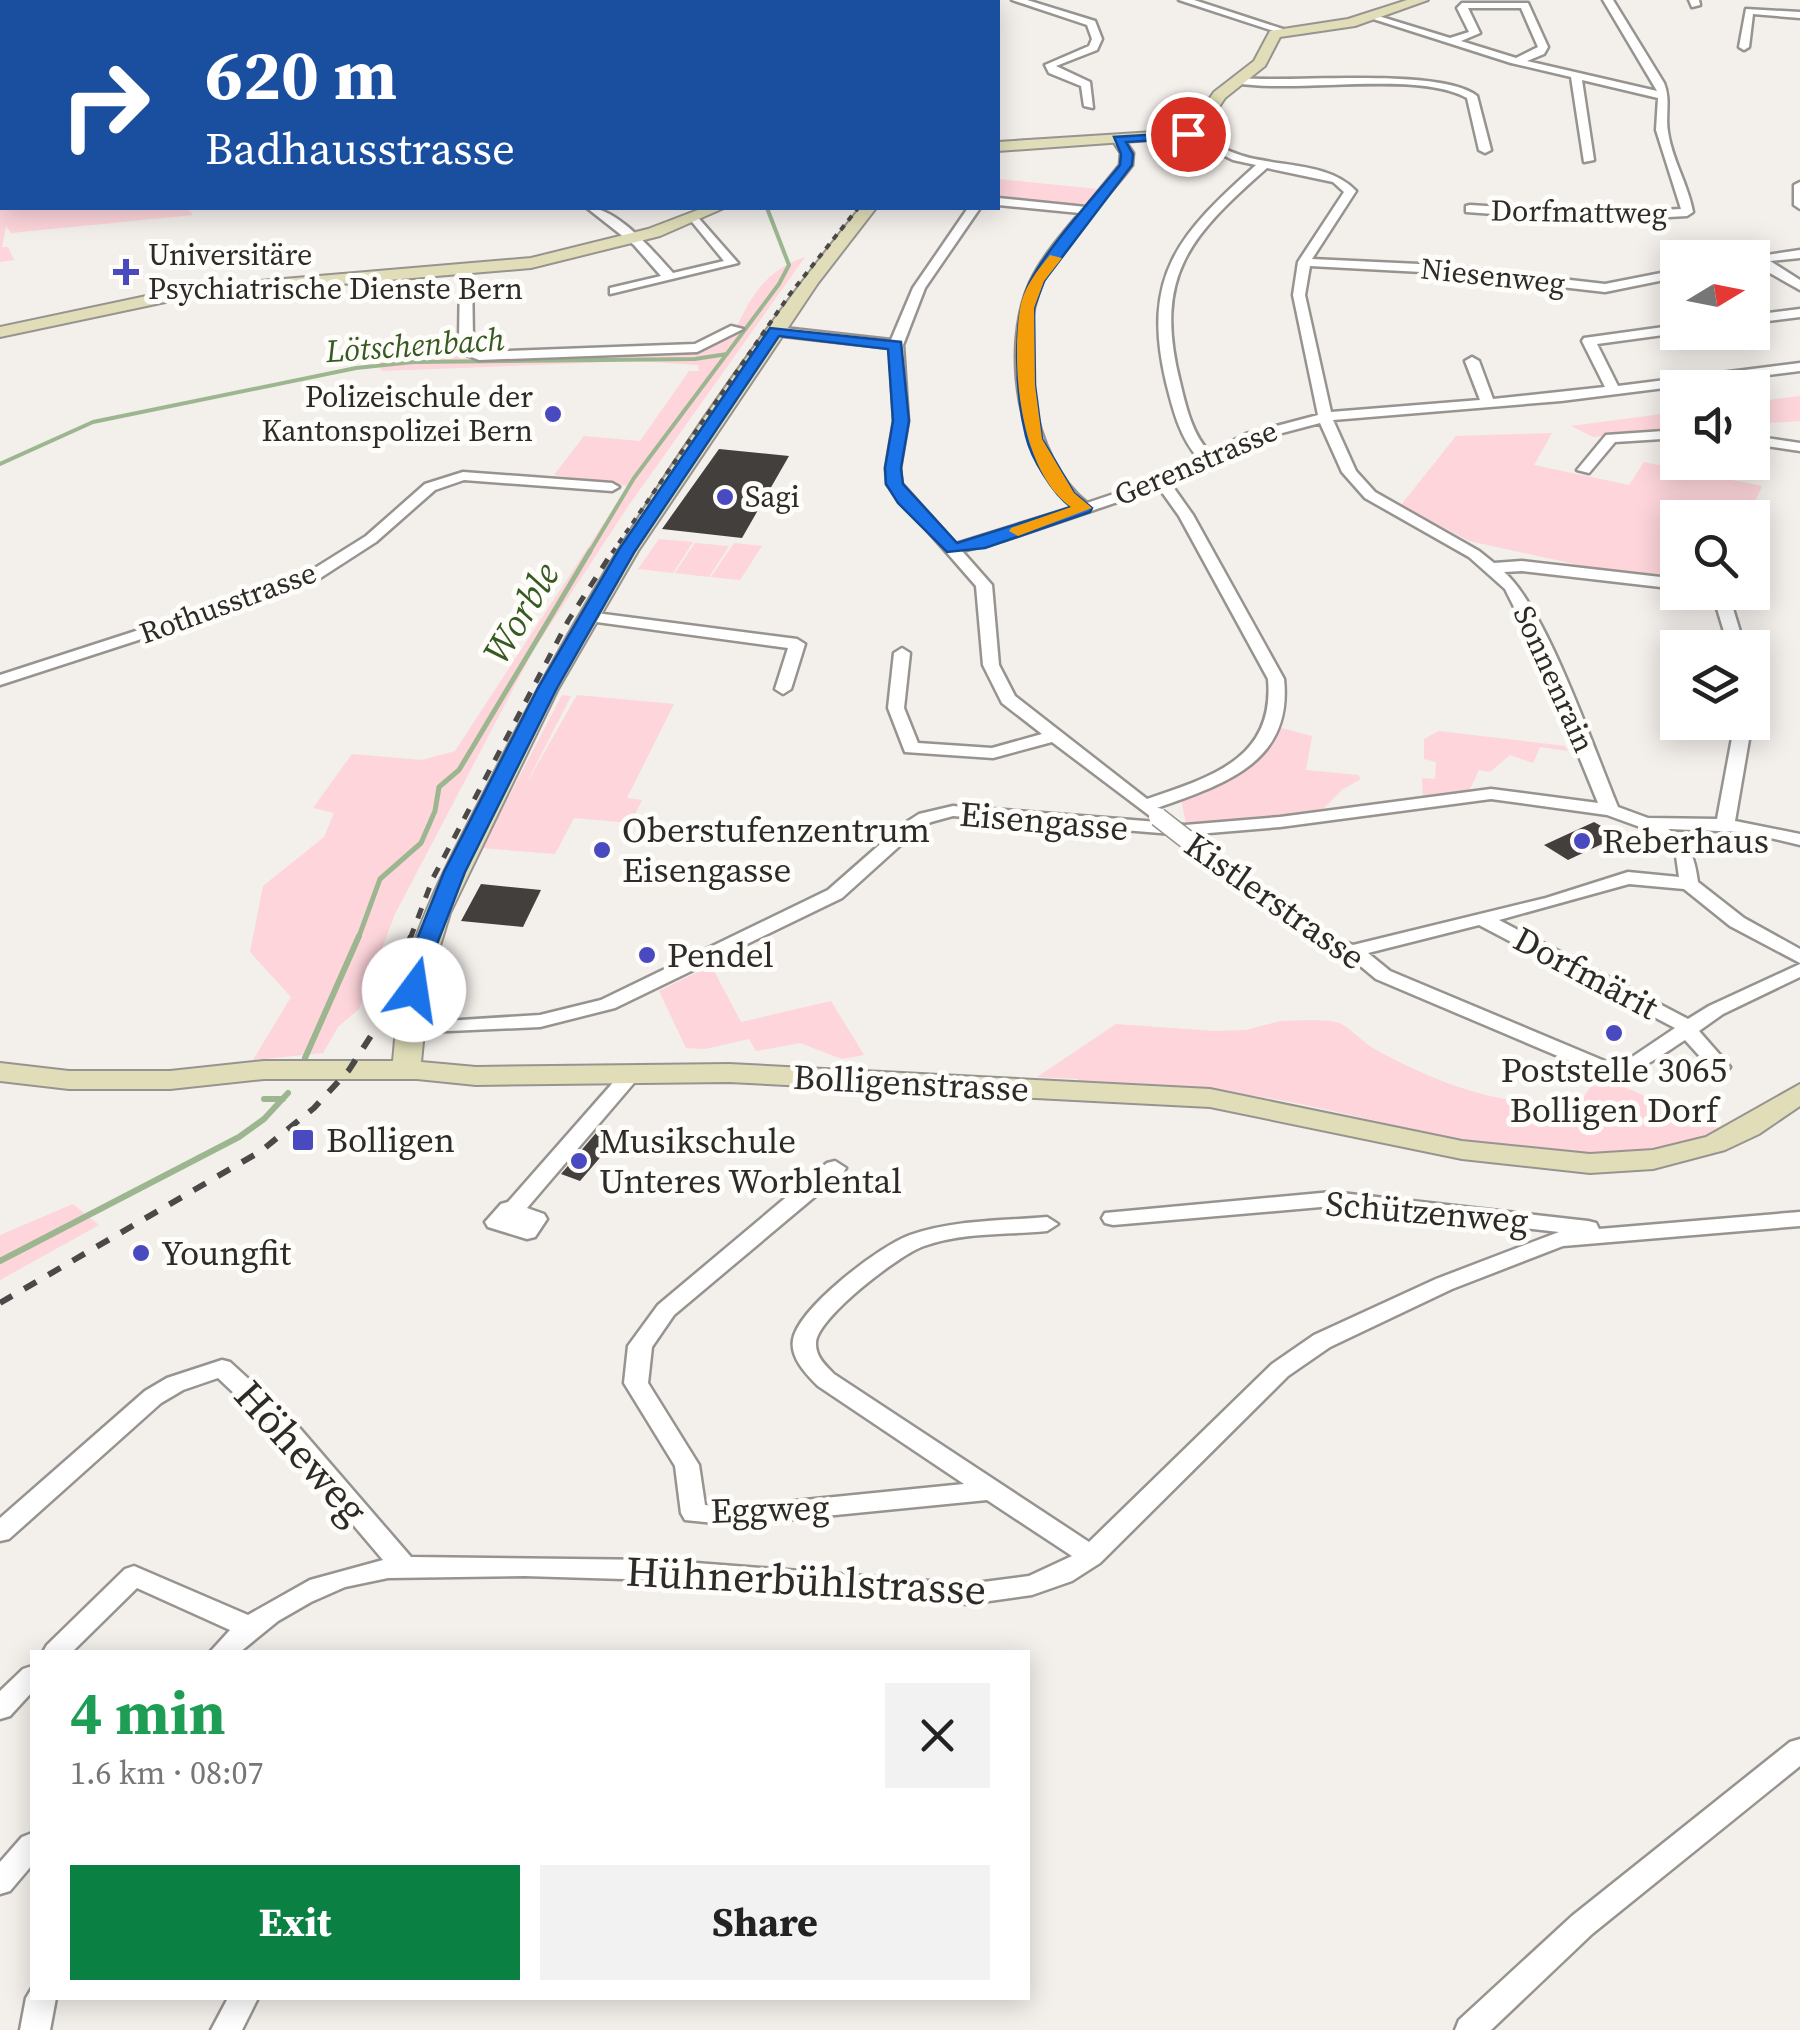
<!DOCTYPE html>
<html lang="en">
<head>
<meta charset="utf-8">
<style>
	body { margin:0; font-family:"Source Serif 4",serif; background:#f2f2f2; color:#222; height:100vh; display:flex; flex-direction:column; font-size:38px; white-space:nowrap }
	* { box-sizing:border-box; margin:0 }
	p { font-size:32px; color:#767676 }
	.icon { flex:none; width:55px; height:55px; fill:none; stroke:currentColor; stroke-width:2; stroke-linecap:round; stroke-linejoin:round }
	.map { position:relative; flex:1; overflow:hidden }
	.side { position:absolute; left:30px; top:1650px; width:1000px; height:350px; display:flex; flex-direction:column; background:#fff; border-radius:0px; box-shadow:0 5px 25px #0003 }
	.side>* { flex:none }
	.banner { position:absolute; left:0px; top:0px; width:1000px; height:210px; box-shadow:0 5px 25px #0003; background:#1a4fa0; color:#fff; overflow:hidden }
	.needle { width:65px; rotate:80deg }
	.tools { position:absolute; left:1660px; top:240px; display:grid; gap:20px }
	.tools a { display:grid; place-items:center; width:110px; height:110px; border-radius:0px; background:#fff; box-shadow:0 5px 25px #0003; font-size:50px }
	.pin { position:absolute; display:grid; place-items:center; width:85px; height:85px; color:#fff; margin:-42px; border:5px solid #fff; border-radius:50%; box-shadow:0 2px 10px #0007 }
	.me { position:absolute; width:110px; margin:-55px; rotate:14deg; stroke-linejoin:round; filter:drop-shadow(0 0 8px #0008) }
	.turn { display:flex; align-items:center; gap:35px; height:210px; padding:0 40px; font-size:45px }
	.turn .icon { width:130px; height:130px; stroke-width:2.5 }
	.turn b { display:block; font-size:70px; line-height:85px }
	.round { display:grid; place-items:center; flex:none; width:105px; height:105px; border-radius:0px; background:#f2f2f2 }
	.headline { display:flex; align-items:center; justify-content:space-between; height:170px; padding:0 40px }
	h1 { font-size:60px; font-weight:700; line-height:75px; color:#1e9e55 }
	.action { display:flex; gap:20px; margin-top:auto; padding:20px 40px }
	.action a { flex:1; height:115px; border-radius:0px; background:#0b8043; color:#fff; font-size:40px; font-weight:700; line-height:115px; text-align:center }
	.action a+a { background:#f2f2f2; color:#222 }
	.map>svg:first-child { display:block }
</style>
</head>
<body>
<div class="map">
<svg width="1800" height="2030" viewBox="0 0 1800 2030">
	<rect width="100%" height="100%" fill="#f3efeb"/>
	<!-- green -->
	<path fill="#fdd5da" d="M 0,0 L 482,0 L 484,2 L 2,2 L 2,208 L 187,208 L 193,215 L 11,233 L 6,226 L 2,247 L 8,247 L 14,260 L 0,262 Z
		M 998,179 L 1098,189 L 1086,204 L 1074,206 L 998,198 Z
		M 805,257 L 629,505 L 533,651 L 395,914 L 359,1009 L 338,1027 L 323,1053 L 253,1060 L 291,997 L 250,952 L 263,886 L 324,837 L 334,813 L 313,808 L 352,754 L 422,760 L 455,751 L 628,486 L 554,475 L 584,436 L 640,441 L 689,371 L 699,371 L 698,365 L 635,361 L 382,371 L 372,357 L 469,351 L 479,356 L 697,348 L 736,329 C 751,295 768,269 805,257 Z
		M 1800,396 L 1800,421 L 1753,424 L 1753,402 Z
		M 1677,412 L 1677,431 L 1593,437 L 1571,426 Z
		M 1552,433 L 1534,465 L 1629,485 L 1644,462 L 1762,486 L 1748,517 L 1678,518 L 1677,581 L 1638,578 L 1469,541 L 1401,505 L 1456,436 Z
		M 659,539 L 693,542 L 673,573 L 638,569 Z
		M 695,543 L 729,546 L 709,577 L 675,573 Z
		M 734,543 L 762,546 L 740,580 L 711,577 Z
		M 562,695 L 571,696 L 524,788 L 577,695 L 674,704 L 627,798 L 642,800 L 631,823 L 574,818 L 555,854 L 482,848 Z
		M 1282,728 L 1312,736 L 1306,770 L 1358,775 L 1361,779 L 1343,789 L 1318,814 L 1186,824 L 1181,798 L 1254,762 Z
		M 1439,731 L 1565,746 L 1568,751 L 1540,747 L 1533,763 L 1510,755 L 1490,772 L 1479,770 L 1469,791 L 1423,797 L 1422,778 L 1435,779 L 1436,762 L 1424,759 L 1424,739 Z
		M 706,968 L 713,969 L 741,1022 L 831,1001 L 864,1055 L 842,1059 L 800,1043 L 756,1051 L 749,1039 L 705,1049 L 686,1048 L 659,991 Z
		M 1281,1021 C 1298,1021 1319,1019 1336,1022 C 1347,1024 1362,1042 1373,1048 C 1433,1082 1515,1115 1583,1098 L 1598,1076 L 1722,1129 C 1573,1189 1418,1124 1268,1098 C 1206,1087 1142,1087 1079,1084 L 1078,1079 L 1037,1077 L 1116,1024 L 1214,1031 L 1246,1030 Z
		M 73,1204 L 99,1225 L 0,1280 L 0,1235 Z"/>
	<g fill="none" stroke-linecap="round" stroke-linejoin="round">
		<!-- stream-far2 -->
		<path stroke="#9cb790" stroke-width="4" d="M 0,464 L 93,422 L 356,368 L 413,362 L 695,359 L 727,354
			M 589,553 L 634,478 L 779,284 L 789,265 L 767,208"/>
		<!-- stream-far1 -->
		<path stroke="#9cb790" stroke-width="5" d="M 358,939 L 380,879 L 421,843 L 435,811 L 439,787 L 459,770 L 590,551"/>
		<!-- stream -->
		<path stroke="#9cb790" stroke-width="6" d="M 305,1058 L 359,936
			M 264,1099 L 283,1099
			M 0,1261 L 239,1137 L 264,1119 L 288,1093"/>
	</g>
	<!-- building -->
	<path fill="#433f3d" d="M 719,449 L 789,456 L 742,538 L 662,529 Z
		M 1594,822 L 1619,836 L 1568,860 L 1544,845 Z
		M 481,884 L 541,890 L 523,927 L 461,921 Z
		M 596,1133 L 616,1139 L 580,1181 L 561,1174 Z"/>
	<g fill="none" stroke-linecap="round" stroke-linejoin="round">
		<!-- street casing -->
		<g stroke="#979490" stroke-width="5">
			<path id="street" d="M 765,0 L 775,0 L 777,2 L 767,2 Z
				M 1012,0 L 1027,0 L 1095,21 L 1102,39 L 1097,50 L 1056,66 L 1090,82 L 1093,108 L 1084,106 L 1081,86 L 1049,73 L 1045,65 L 1089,46 L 1092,39 L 1087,25 Z
				M 1179,0 L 1194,0 L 1289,31 L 1280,33 Z
				M 1603,0 L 1613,0 L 1664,83 C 1671,100 1665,115 1668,132 C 1672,160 1688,184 1693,212 L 1687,216 L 1596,221 L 1466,212 L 1466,206 L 1470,205 L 1596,213 L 1681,209 L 1656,130 L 1658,98 L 1582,80 L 1594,160 L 1584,162 L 1571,77 L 1511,63 L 1367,17 L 1375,15 L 1450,38 L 1469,32 L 1457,8 L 1462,3 L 1528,3 L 1548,47 L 1544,54 L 1527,61 L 1657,91 ZM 1468,8 L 1521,8 L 1538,47 L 1516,58 L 1461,41 L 1480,33 Z
				M 1689,0 L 1699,0 L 1700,5 L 1692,7 Z
				M 1746,9 L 1800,12 L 1800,18 L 1753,14 L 1749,47 L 1744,50 L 1739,47 Z
				M 1239,78 C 1293,83 1440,67 1477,96 L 1491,150 L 1485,153 L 1479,150 L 1467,98 C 1417,70 1298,94 1235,83 L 1234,81 Z
				M 1184,132 L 1192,132 C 1208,140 1225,151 1243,156 C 1279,167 1329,162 1356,191 L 1312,259 L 1440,265 L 1605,284 L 1661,273 L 1678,262 L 1678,272 L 1669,279 L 1605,292 L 1440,273 L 1310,266 L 1305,295 L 1331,412 L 1480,400 L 1465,361 L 1472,357 L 1479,361 L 1493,399 L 1605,387 L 1582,341 L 1584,338 L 1678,325 L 1678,333 L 1597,344 L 1618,386 L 1800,363 L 1800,371 L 1561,401 L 1333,420 L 1356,471 L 1375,492 L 1479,551 L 1494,563 L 1522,561 L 1678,579 L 1678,589 L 1522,571 L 1504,572 C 1546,608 1594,750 1618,807 L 1648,818 L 1717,819 L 1735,722 L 1752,722 L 1735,821 L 1800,834 L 1800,845 L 1745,832 L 1668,829 C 1690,842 1695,859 1698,882 L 1744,918 L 1800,949 L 1800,963 L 1730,926 L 1684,889 L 1629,884 L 1499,920 L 1688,1019 L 1709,1006 L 1800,964 L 1800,977 L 1723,1014 L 1699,1031 L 1727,1063 L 1730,1067 L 1727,1071 L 1713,1071 L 1685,1040 C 1658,1057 1632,1080 1598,1073 L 1376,979 L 1352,959 L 1308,940 L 1181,842 L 1190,837 L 1196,838 L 1322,932 L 1353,945 L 1546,898 L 1628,872 L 1679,877 L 1676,856 L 1665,842 L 1640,827 L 1607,815 L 1491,799 L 1280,827 L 1185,835 L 953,816 L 931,822 L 914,833 L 842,898 L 615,1008 L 540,1027 L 405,1033 L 402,1029 L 405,1025 L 412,1023 L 540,1015 L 601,1000 L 828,890 L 902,825 L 919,814 L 953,806 L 1158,822 L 1052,742 L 993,758 L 905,752 L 888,708 L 894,653 L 902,648 L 910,653 L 904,708 L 918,743 L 992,748 L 1042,734 L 1002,703 L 983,665 L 976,586 L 887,484 L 886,468 L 894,421 L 890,348 L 775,335 L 768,331 L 775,327 L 891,340 L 913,288 L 968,208 L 980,208 L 925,288 L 903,345 L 908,421 L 900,468 L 901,483 L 956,544 L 1074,507 C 1018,460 1001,348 1030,283 C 1042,257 1062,235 1080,213 L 998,205 L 998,198 L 1086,207 L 1120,165 L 1121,153 L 1112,139 L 1122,137 L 1133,153 L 1132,165 C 1103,204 1064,237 1043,281 C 1014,343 1031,460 1087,503 L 1167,476 L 1199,459 C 1180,438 1173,410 1166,382 C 1141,275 1179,234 1256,165 L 1233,160 L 1184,136 ZM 1267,168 L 1333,182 L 1344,192 L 1298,262 L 1293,295 L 1318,415 L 1246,434 L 1210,453 C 1192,434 1186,407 1180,382 C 1153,275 1190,236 1267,168 ZM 1320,423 L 1342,472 L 1365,498 L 1469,557 L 1505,589 L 1537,653 L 1598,803 L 1491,789 L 1280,817 L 1185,825 L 1158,822 L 1167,817 L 1157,808 C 1224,784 1293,763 1284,679 L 1193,515 L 1171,484 L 1256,440 ZM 1159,488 L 1179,516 L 1268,679 C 1275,759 1211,777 1147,799 L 1015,696 L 999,665 L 992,585 L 962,551 L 1005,540 ZM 1479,925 L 1675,1028 L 1629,1059 L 1607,1062 L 1390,971 L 1368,953 Z
				M 1800,182 L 1800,209 L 1794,205 L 1794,185 Z
				M 587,208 C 616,206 654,252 673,273 L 724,261 L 688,217 L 694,213 L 738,263 L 610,294 L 610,288 L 661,276 L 634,245 Z
				M 1800,250 L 1800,258 L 1770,261 L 1800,280 L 1800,290 L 1752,263 L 1752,258 L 1747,258 Z
				M 466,268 L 472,272 L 473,341 L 475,349 L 481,352 L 695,344 L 731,326 L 743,329 L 697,352 L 479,360 L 464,354 L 459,341 L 460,272 Z
				M 1800,309 L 1800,317 L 1752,323 L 1752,315 Z
				M 1678,430 L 1678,438 L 1615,442 L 1589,473 L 1577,470 L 1606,435 Z
				M 1752,436 L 1800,443 L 1800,451 L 1752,444 Z
				M 463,472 L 612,483 L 619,487 L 612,491 L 464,480 L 435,490 L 376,542 L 311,584 L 0,685 L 0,675 L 299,578 L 366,536 L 425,484 Z
				M 1712,592 L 1728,592 L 1745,648 L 1729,648 Z
				M 588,612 L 797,639 L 805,644 L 791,689 L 783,694 L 775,689 L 788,648 L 582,620 L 580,617 Z
				M 632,1067 L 642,1073 L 639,1077 L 527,1208 L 544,1214 L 547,1219 L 535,1237 L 527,1239 L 488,1227 L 485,1222 L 501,1204 L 508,1202 L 625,1069 Z
				M 835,1161 L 846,1168 L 843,1173 L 674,1315 L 652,1347 L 648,1383 L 699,1465 L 705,1505 L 735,1507 L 964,1484 L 818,1386 C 807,1375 790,1358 793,1340 C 798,1308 881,1245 910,1235 C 953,1220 1002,1221 1047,1217 L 1058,1224 L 1047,1231 C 1008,1235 962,1232 924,1246 C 900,1254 818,1317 816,1342 C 815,1356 825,1365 834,1374 L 1089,1542 L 1272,1364 L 1314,1335 L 1436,1279 L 1559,1232 L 1332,1206 L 1113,1225 L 1105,1223 L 1102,1218 L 1105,1213 L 1332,1192 L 1588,1221 L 1596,1223 L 1599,1229 L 1800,1212 L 1800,1226 L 1563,1246 L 1452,1289 L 1330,1347 L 1288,1376 L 1100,1563 L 1072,1581 L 1032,1595 L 968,1604 L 657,1580 L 524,1576 L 388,1578 L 345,1587 L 311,1602 L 278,1621 L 240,1652 L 210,1652 L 230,1630 L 137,1588 L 72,1652 L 43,1652 L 47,1645 L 125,1569 L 134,1566 L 248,1615 L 310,1580 L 383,1560 L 272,1429 L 218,1378 L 183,1390 L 161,1403 L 9,1539 L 0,1541 L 0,1518 L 145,1391 L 167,1378 L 222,1360 L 230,1362 L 290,1417 L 411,1557 L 657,1560 L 968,1584 L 1029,1576 L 1072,1556 L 987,1500 L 735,1525 L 685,1520 L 681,1513 L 675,1466 L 624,1383 L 628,1346 L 658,1305 L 827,1163 Z
				M 32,1666 L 32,1692 L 10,1716 L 0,1719 L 0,1691 L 23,1669 Z
				M 1800,1739 L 1800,1766 L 1592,1934 L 1491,2030 L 1455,2030 L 1459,2020 L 1572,1916 L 1790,1742 Z
				M 32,1833 L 32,1865 L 10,1891 L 0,1894 L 0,1862 L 22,1837 Z
				M 32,1988 L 32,1998 L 56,1998 L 50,2030 L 20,2030 L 26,1998 Z
				M 228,1998 L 258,1998 L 242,2030 L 211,2030 Z"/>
		</g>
		<!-- secondary casing -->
		<g stroke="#979490" stroke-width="4">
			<path id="secondary" d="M 909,0 L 923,0 L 923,2 L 910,2 Z
				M 1407,0 L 1428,0 L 1355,26 L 1280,37 L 1265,66 L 1225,98 L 1202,132 L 1193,137 L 998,151 L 998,142 L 1185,130 L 1191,126 L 1214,92 L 1254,61 L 1270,31 L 1348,19 Z
				M 703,208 L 724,208 L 660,236 L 531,268 L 189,297 L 0,337 L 0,327 L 189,287 L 531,258 L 648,229 Z
				M 860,208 L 876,208 L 818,283 L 638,551 L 558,689 L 450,913 L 429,982 L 421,1062 L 476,1067 L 729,1064 L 1210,1089 L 1462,1141 L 1590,1154 L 1653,1150 L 1706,1137 L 1800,1084 L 1800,1106 L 1759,1134 L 1725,1150 L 1653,1169 L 1590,1173 L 1462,1159 L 1210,1107 L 729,1082 L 476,1085 L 417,1079 L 264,1079 L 170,1089 L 69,1089 L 0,1081 L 0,1063 L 69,1071 L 170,1071 L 264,1061 L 393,1061 C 396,1035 396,1005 403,979 C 421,910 456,848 488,785 C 589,581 717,386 860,208 Z"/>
		</g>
		<!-- street -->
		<use href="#street" fill="#fff" fill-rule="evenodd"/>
		<!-- secondary -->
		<use href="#secondary" fill="#e0ddb8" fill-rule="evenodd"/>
		<!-- rail-far2 -->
		<path stroke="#4b4947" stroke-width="4" stroke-dasharray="6 6" stroke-linecap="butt" d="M 612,553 L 790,294 L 858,208"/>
		<!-- rail-far1 -->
		<path stroke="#4b4947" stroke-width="5" stroke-dasharray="11 11" stroke-linecap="butt" d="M 410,939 L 433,878 L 568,621 L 613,551"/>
		<!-- rail -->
		<path stroke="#4b4947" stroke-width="6" stroke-dasharray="14 14" stroke-linecap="butt" d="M 0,1303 L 261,1151 L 314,1108 L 349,1070 L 376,1028 L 411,936"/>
		<!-- street-bridge casing -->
		<g stroke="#979490" stroke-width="21" stroke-linecap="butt">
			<path id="street-bridge" d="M 1158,817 L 1190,842"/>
		</g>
		<!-- street-bridge -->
		<use href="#street-bridge" stroke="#fff" stroke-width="18"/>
	</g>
	<!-- route -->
	<path fill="#1a73e8" stroke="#114b97" stroke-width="2.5" d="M 1193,132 L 1193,137 L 1188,138 L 1126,142 L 1133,154 L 1132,165 L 1044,281 L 1034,308 L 1035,385 L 1042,439 L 1074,493 L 1092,508 L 1090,512 L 985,548 L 947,552 L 898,503 L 886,484 L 885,468 L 893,421 L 888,349 L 779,336 L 635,551 L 557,688 L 465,872 L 435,949 L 426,990 L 414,996 L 407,995 L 403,990 L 413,949 L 444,872 L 538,688 L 618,551 L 770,328 L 901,342 L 909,421 L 901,468 L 903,484 L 957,543 L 1071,507 C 1053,494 1031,458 1026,436 C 1016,396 1011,318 1030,282 C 1047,248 1094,197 1120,165 L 1121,154 L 1114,137 Z"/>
	<!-- slow -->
	<path fill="#f59e0b" d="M 1050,255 L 1062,258 L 1044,281 L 1034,308 L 1035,385 L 1042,439 L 1074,493 L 1092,508 L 1018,536 L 1009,531 L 1011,528 L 1071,507 C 1020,471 1011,366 1020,309 C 1023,288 1037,271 1050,255 Z"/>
	<!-- markers -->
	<g fill="#494abf" stroke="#fffdfa" stroke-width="4">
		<path d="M121 257h10v10h10v10h-10v10h-10v-10h-10v-10h10z"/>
		<circle cx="553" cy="414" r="10"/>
		<circle cx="725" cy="497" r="10"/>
		<circle cx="1582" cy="841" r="10"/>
		<circle cx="602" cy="850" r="10"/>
		<circle cx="647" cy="955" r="10"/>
		<circle cx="1614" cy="1033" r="10"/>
		<rect x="291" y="1128" width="24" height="24" rx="5"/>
		<circle cx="579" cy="1161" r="10"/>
		<circle cx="141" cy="1253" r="10"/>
	</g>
	<g text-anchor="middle" stroke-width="10" stroke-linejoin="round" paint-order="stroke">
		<!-- far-street labels -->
		<g font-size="30" fill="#2c2b29" stroke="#fffdfa">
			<text transform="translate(1579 212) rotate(1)" y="10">Dorfmattweg</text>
			<text transform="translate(1493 276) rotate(6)" y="10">Niesenweg</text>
			<text transform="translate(1196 463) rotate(-23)" y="10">Gerenstrasse</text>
			<text transform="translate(228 603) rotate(-20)" y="10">Rothusstrasse</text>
			<text transform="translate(1554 679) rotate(66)" y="10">Sonnenrain</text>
		</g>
		<!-- far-poi labels -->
		<g font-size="30" fill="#2c2b29" stroke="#fffdfa" text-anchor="start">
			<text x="148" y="265">Universitäre<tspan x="148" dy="34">Psychiatrische Dienste Bern</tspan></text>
			<text x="533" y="407" text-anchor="end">Polizeischule der<tspan x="533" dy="34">Kantonspolizei Bern</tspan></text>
			<text x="745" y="507">Sagi</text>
		</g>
		<!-- far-water labels -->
		<g font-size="32" font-style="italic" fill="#375a23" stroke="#fffdfa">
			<text transform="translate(415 345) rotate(-4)" y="11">Lötschenbach</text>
		</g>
		<!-- street labels -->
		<g font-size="35" fill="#2c2b29" stroke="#fffdfa">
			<text transform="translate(1044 821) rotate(5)" y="12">Eisengasse</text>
			<text transform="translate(1275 901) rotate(35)" y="12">Kistlerstrasse</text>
			<text transform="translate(1586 973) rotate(28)" y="12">Dorfmärit</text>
			<text transform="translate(911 1083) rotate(3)" y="12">Bolligenstrasse</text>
			<text transform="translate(1427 1212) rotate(5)" y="12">Schützenweg</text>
			<text transform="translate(770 1509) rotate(-2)" y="12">Eggweg</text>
		</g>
		<!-- poi labels -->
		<g font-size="35" fill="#2c2b29" stroke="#fffdfa" text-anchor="start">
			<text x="622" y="842">Oberstufenzentrum<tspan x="622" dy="40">Eisengasse</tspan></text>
			<text x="1602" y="853">Reberhaus</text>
			<text x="667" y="967">Pendel</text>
			<text x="1614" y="1082" text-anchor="middle">Poststelle 3065<tspan x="1614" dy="40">Bolligen Dorf</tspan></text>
			<text x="326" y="1152">Bolligen</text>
			<text x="599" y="1153">Musikschule<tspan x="599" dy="40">Unteres Worblental</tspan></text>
			<text x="161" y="1265">Youngfit</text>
		</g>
		<!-- water labels -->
		<g font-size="38" font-style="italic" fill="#375a23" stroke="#fffdfa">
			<text transform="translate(521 613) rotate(-59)" y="13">Worble</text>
		</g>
		<!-- near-street labels -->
		<g font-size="42" fill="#2c2b29" stroke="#fffdfa">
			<text transform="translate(302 1452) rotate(48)" y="15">Höheweg</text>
			<text transform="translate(806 1580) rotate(3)" y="15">Hühnerbühlstrasse</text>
		</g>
	</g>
</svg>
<div class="tools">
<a><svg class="needle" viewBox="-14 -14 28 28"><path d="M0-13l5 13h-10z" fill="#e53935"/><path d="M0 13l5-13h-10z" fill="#767676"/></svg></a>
<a><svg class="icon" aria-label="sound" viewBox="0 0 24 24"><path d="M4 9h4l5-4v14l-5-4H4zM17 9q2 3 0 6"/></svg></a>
<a><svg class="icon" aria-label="search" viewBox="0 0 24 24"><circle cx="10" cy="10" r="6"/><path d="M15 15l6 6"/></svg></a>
<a><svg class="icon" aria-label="layers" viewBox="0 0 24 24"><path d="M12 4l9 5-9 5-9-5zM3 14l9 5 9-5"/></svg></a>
</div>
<div class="pin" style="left:1188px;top:134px;background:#d93025"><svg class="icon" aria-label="arrive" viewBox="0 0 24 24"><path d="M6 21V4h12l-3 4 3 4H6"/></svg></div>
<svg class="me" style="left:414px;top:990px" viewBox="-20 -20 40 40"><circle r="19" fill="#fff"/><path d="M0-13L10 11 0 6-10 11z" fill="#1a73e8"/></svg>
<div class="banner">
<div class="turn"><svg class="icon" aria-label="right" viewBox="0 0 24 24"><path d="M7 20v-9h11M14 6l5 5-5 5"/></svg><div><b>620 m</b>Badhausstrasse</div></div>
</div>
<section class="side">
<div class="headline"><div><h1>4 min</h1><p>1.6 km · 08:07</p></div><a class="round"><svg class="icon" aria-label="close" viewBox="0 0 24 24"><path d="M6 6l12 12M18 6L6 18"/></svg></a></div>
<div class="action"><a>Exit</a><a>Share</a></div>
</section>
</div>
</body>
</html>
